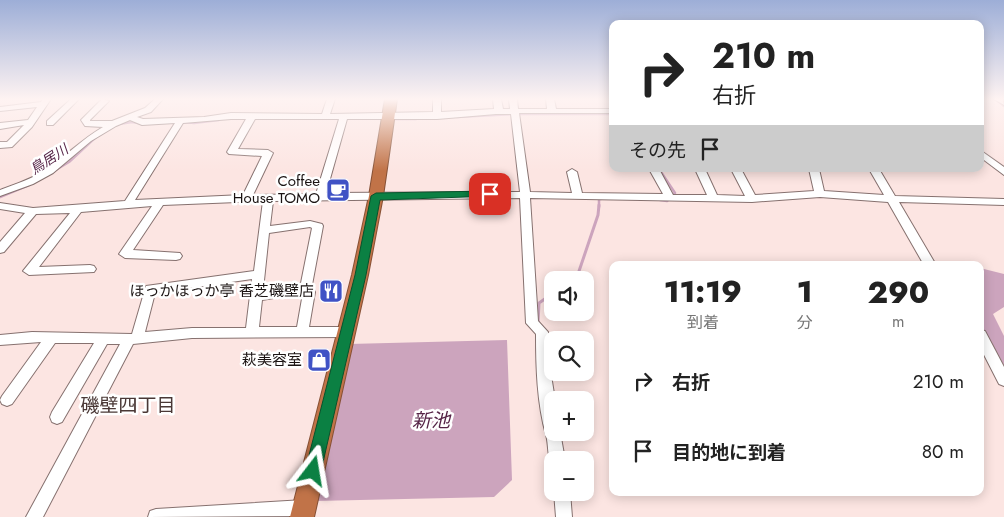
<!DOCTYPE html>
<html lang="ja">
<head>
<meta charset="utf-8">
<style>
	body { margin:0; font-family:Jost,"Noto Sans JP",sans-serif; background:#f6f6f6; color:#222; height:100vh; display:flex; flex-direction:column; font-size:19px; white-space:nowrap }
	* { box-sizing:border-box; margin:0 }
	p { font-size:16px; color:#767676 }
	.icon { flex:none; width:28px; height:28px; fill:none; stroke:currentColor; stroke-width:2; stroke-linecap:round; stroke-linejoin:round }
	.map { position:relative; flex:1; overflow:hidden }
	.panel { position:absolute; left:609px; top:261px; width:375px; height:235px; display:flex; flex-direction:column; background:#fff; border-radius:10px; box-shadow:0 2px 12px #0003 }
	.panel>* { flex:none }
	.banner { position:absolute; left:609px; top:20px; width:375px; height:152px; border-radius:10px; box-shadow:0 2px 12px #0003; background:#fff; color:#222; overflow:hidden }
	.controls { position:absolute; left:544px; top:271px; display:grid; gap:10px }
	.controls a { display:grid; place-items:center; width:50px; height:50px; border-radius:10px; background:#fff; box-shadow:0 2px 12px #0003; font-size:25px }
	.pin { position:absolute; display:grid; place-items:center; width:42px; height:42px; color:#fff; margin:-21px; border-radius:10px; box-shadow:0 2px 8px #0006 }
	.me { position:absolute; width:55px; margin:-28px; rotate:14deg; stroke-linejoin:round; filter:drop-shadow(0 0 4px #0008) }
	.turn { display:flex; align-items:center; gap:18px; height:105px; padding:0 20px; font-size:22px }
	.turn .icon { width:65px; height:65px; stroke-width:2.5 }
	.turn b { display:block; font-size:35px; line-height:42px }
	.then { display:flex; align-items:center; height:48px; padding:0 20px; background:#0003; gap:10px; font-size:19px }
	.eta { display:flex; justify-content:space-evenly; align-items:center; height:85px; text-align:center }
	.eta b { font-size:30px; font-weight:800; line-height:35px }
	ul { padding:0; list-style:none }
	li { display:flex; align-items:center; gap:15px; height:70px; padding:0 20px }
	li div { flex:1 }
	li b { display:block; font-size:19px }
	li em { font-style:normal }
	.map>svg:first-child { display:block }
</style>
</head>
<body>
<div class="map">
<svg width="1004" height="517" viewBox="0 0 1004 517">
	<rect width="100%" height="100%" fill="#fce5e2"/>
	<!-- water -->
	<path fill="#cca4bd" d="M 980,268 L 1004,274 L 1004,307 L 993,314 L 1004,336 L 1004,365 L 980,323 Z
		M 507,340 L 512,480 L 494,497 L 315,501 L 349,344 Z"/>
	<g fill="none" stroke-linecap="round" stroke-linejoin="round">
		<!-- stream-far1 -->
		<path stroke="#cca4bd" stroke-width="2.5" d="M 995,99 L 1004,106
			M 457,117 L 514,114 L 612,114
			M 390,119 L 416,119
			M 183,122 L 194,123 L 219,120
			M 119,124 L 132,122 L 144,124
			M 659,169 L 675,193 L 667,201 L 660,200
			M 54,171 L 69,162 L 96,137
			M 0,197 L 29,185
			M 599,207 L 599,199 L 601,199"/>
		<!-- stream -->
		<path stroke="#cca4bd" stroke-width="3" d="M 576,280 L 598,215 L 599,205
			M 538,324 L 539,303 L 549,296 L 552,289"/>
		<!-- minor casing -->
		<g stroke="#86716f" stroke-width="2">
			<path id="minor" d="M 43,99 L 51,99 L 32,127 L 12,147 L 0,148 L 0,142 L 7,142 L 24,125 L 0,129 L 0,123 L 28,120 L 37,107 L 0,111 L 0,107 L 41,102 Z
				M 71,99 L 79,99 L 53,125 L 47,125 L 47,121 Z
				M 102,99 L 109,101 L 90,120 L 90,121 L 112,121 L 145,108 L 155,99 L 163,99 L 151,112 L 137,117 L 143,119 L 204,117 L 231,113 L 322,114 L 327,99 L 335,99 L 330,114 L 433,112 L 433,99 L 441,99 L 441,112 L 494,109 L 493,99 L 501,99 L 503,109 L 510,109 L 509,99 L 517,99 L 518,109 L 547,109 L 546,99 L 554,99 L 556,109 L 612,109 L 612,113 L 519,113 L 530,192 L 572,193 L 567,172 L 572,169 L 577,172 L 582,193 L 663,194 L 649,169 L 659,169 L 673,195 L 707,195 L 695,169 L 705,169 L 717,195 L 745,196 L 731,169 L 741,169 L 755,195 L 814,191 L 809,169 L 819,169 L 824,191 L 884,195 L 869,169 L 879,169 L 895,196 L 1004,199 L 1004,205 L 899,202 L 936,265 L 924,265 L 888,202 L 820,197 L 752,202 L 530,198 L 538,321 L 548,332 L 550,369 L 555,400 L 552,400 L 552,432 L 560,432 L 565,460 L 552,460 L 552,466 C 547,457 549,445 546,435 C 537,403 536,367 536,334 L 526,323 L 520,198 L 273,201 L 270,226 L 310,221 L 322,224 L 323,226 L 312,285 L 315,292 L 309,327 L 347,327 L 352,328 L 353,332 L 352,336 L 347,337 L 192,338 L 133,344 L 43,517 L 26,517 L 120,344 L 107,344 L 62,422 L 57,424 L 52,422 L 50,417 L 52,412 L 94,343 L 55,343 L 12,404 L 7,406 L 2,404 L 0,400 L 2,396 L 41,342 L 0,345 L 0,335 L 32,332 L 132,334 L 146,286 L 254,271 L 263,201 L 163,205 L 133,250 L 180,253 L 182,256 L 180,259 L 176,260 L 125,258 L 119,254 L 152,206 L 81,212 L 39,267 L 90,265 L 94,266 L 96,269 L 94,272 L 29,275 L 23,271 L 70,213 L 36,214 L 4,252 L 0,253 L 0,242 L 25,213 L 0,209 L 0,203 L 33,208 L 125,201 L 175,123 L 142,125 L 130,120 L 116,126 L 91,141 L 53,173 L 33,184 L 0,196 L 0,190 C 16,184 32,179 47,169 C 66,156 82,139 103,127 L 85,126 L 81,120 ZM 496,114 L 511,114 L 520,192 L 326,193 L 347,119 L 437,119 ZM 231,119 L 246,119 L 227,152 L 229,154 L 262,156 L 243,195 L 135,200 L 183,123 ZM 255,119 L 339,119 L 316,194 L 253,195 L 273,153 L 268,150 L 238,149 ZM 310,227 L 312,228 L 301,283 L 295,286 L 263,290 L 269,233 ZM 252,279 L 246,328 L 192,328 L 145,332 L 155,293 ZM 303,293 L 297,327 L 259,327 L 262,300 Z
				M 994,99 L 1003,99 L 1004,105 Z
				M 980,150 L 1004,167 L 1004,175 L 980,157 Z
				M 980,330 L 985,331 L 1004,367 L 1004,386 L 999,384 L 980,347 Z
				M 554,492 L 570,492 L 572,517 L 556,517 Z
				M 304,500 L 310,502 L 312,508 L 310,514 L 304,516 L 148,517 L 150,511 L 156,509 Z"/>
		</g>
		<!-- highway casing -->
		<g stroke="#875135" stroke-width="2">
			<path id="highway" d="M 385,99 L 397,99 L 383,196 L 368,275 L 314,517 L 290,517 L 352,275 L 369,196 Z"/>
		</g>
		<!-- minor -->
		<use href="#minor" fill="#fff" fill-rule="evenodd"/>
		<!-- highway -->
		<use href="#highway" fill="#c17348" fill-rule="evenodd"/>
	</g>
	<!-- sky -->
	<linearGradient id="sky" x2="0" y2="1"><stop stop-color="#9daed7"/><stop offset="0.58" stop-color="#fef3f2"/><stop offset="1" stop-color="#fef3f2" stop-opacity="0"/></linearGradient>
	<rect width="1004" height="171" fill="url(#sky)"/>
	<!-- route -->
	<path fill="#0b8043" stroke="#07532c" d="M 490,191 L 495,194 L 494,196 L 380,200 L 366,275 L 321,471 L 319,476 L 313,478 L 308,476 L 305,471 L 355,275 L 371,196 L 376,193 Z"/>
	<!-- icons -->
	<defs>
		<g id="cafe-square" transform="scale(1.25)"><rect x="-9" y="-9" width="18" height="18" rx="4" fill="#4052c5" stroke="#fff"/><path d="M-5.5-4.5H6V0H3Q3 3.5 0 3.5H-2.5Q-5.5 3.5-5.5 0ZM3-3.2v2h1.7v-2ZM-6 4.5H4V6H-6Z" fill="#fff"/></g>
		<g id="restaurant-square" transform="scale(1.25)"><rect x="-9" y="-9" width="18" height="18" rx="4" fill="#4052c5" stroke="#fff"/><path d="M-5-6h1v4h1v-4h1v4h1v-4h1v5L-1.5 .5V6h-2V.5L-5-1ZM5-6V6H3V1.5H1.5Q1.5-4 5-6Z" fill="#fff"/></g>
		<g id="shop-square" transform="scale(1.25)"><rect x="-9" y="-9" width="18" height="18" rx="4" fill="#4052c5" stroke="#fff"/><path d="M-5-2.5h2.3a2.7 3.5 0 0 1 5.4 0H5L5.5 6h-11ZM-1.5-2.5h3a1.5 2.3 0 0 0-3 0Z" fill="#fff"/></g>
	</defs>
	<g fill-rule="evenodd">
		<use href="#cafe-square" x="338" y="190"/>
		<use href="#restaurant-square" x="331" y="291"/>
		<use href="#shop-square" x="319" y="360"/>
	</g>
	<g text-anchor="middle" stroke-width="5" stroke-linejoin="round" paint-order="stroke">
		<!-- far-water labels -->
		<g font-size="14" font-style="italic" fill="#562447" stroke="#fff">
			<text transform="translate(49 159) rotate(-33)" y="5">鳥居川</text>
		</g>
		<!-- poi labels -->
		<g font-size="15" fill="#1a1312" stroke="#fff" text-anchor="end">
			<text x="320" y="186">Coffee<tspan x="320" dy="17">House TOMO</tspan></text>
			<text x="314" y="296">ほっかほっか亭 香芝磯壁店</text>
			<text x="302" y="365">萩美容室</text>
		</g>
		<!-- near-neighbourhood labels -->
		<g font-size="19" fill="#4a3836" stroke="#fff">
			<text x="128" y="412">磯壁四丁目</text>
		</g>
		<!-- near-water labels -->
		<g font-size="19" font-style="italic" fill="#562447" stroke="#fff">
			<text x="431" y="427">新池</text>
		</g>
	</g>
</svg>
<div class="controls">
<a><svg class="icon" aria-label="sound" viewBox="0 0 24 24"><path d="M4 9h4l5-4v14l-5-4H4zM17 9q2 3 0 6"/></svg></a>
<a><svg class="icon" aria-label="search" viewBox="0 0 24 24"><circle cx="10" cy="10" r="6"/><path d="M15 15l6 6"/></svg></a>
<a>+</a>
<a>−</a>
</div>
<div class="pin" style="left:490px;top:194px;background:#d93025"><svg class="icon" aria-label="arrive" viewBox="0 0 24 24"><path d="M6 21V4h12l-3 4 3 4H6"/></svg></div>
<svg class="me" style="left:313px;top:471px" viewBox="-20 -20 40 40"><path d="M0-17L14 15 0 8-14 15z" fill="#0b8043" stroke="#fff" stroke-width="4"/></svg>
<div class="banner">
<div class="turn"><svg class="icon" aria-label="right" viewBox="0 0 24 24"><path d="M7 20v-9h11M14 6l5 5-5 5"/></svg><div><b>210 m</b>右折</div></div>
<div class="then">その先<svg class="icon" aria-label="arrive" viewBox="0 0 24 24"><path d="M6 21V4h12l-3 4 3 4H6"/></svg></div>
</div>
<section class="panel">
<div class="eta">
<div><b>11:19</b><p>到着</p></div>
<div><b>1</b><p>分</p></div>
<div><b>290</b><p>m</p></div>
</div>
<ul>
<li><svg class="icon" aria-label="right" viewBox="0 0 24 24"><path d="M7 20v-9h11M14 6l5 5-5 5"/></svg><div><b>右折</b></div><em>210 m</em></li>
<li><svg class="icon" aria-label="arrive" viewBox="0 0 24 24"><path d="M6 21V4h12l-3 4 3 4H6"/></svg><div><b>目的地に到着</b></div><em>80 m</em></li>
</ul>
</section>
</div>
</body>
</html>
